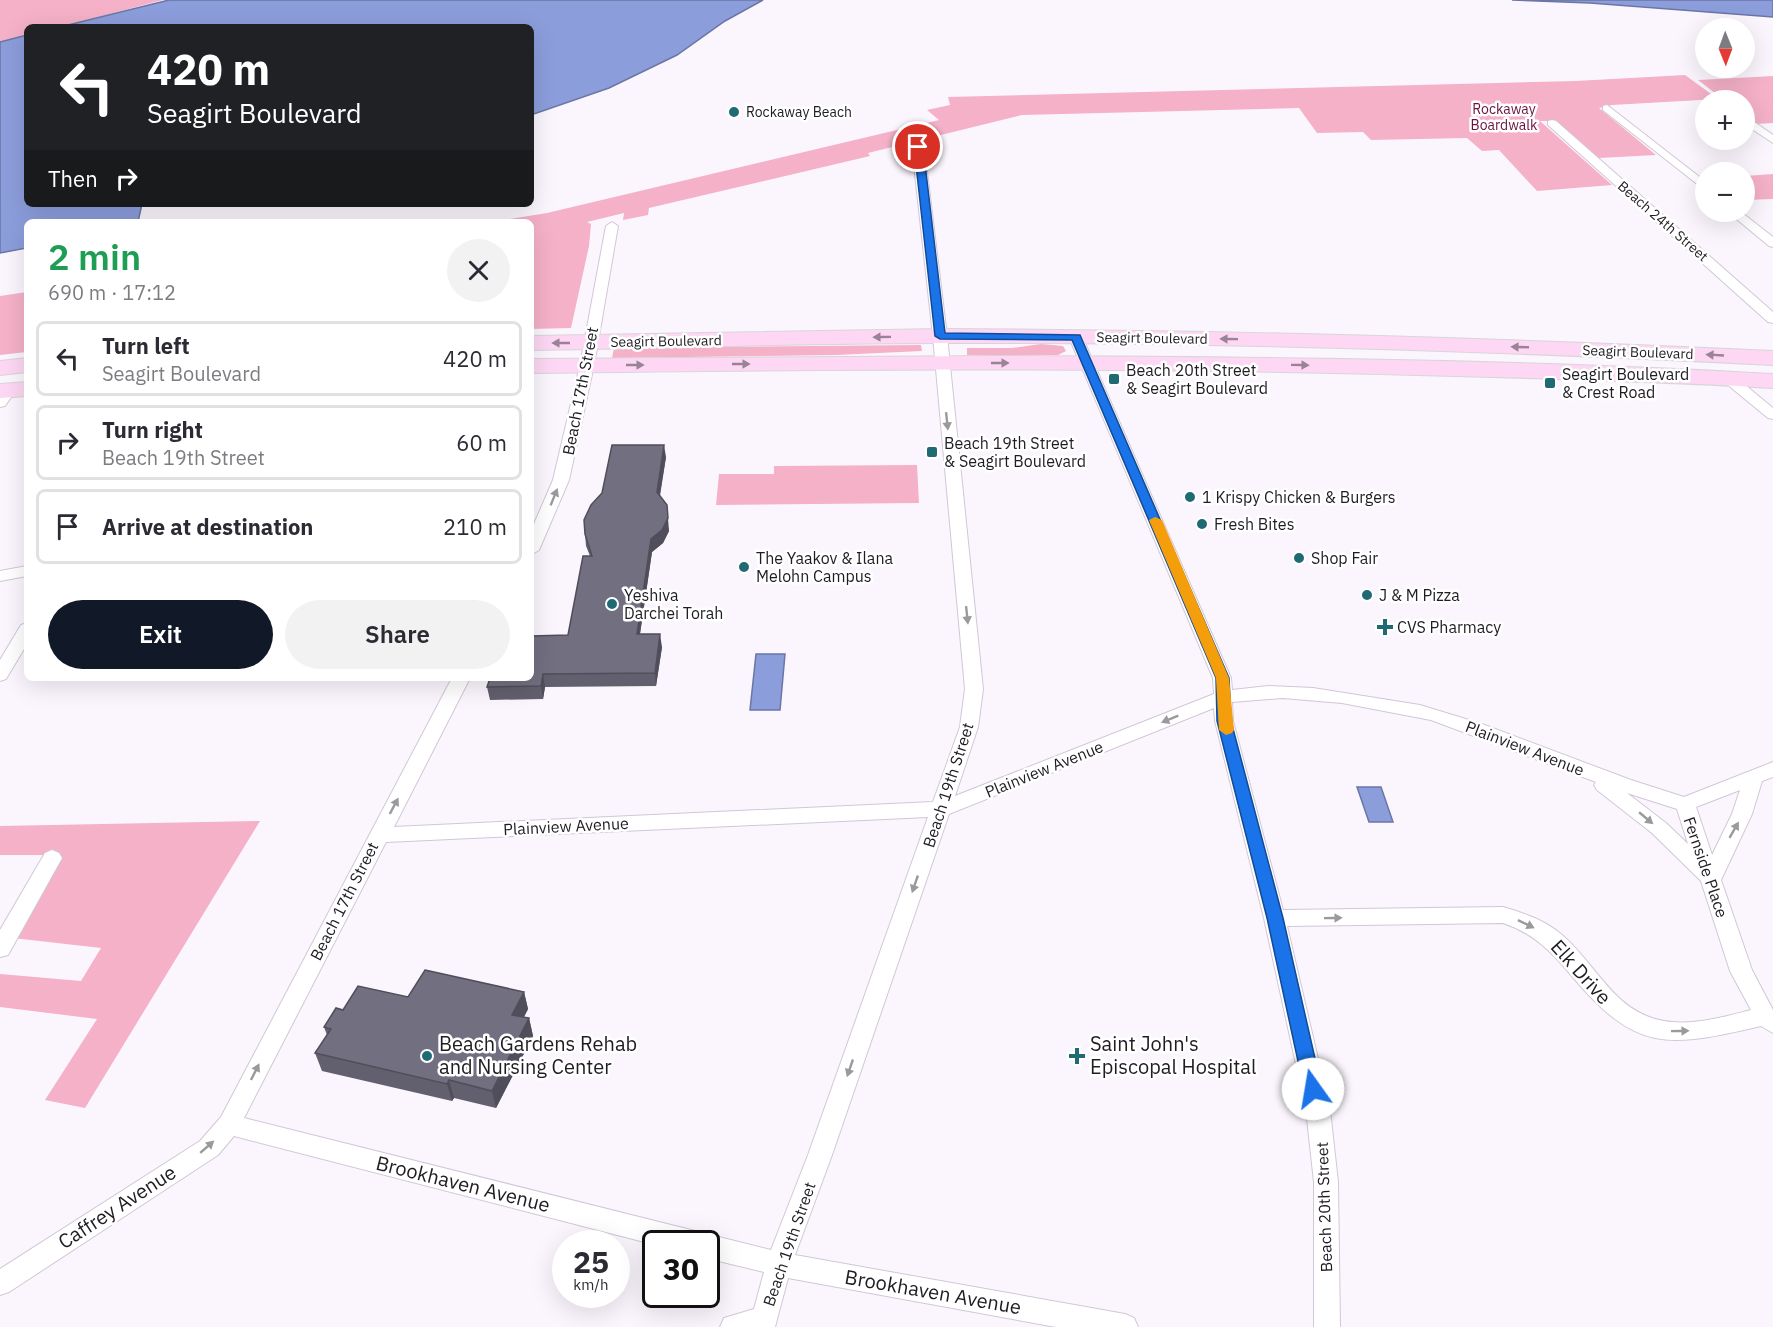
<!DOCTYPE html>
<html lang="en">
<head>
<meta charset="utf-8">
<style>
	body { margin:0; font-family:"IBM Plex Sans",sans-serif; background:#f2f2f3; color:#2b2b33; height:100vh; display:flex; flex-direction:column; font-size:22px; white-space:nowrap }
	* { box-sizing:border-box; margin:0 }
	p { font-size:20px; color:#7c7c81 }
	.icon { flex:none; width:33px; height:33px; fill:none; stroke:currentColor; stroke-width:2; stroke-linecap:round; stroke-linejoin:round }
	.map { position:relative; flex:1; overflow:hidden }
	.drawer { position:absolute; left:24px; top:219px; width:510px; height:462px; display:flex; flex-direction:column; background:#fff; border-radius:9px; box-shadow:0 6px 24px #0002 }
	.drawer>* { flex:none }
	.guide { position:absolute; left:24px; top:24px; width:510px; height:183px; border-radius:9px; box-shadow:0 6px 24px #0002; background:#202124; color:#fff; overflow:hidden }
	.needle { width:39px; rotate:179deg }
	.tools { position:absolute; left:1695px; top:18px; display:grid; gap:12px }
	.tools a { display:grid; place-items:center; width:60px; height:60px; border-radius:50%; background:#fff; box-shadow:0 6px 24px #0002; font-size:30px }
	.speed { position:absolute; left:552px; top:1230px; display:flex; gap:12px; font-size:30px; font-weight:700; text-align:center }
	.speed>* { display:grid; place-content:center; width:78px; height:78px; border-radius:50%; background:#fff; box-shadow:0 6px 24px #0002; line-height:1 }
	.speed small { font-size:15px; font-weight:400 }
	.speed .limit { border:3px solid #111; border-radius:9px; background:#fff; color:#111 }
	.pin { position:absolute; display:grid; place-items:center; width:51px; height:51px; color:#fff; margin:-26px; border:3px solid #fff; border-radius:50%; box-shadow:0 2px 6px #0007 }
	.me { position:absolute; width:66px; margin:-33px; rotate:347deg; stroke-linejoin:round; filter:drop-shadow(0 0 4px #0008) }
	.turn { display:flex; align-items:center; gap:21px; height:126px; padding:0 24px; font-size:27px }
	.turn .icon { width:78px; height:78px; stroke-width:2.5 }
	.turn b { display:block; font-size:42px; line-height:51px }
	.then { display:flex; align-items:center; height:57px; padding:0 24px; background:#0003; gap:12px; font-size:22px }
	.round { display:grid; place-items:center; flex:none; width:63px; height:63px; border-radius:32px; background:#f2f2f3 }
	.head { display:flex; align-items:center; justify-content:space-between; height:102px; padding:0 24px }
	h1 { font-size:36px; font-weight:600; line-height:45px; color:#1e9e55 }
	.primary-button { display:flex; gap:12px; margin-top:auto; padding:12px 24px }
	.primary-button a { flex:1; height:69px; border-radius:36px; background:#111827; color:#fff; font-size:24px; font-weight:600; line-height:69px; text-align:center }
	.primary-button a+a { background:#f2f2f3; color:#2b2b33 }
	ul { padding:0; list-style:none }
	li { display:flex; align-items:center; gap:18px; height:75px; margin:0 12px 9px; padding:0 12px; border:3px solid #e1e1e2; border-radius:9px }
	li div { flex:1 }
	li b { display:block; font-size:22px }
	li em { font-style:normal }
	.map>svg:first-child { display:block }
</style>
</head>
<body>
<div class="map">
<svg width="1773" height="1327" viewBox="0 0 1773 1327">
	<rect width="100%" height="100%" fill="#fbf6fd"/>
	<!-- green -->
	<path fill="#f4b1c8" d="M 0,0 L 163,0 L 60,27 L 27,27 L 27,35 L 0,42 Z
		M 1685,75 L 1718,99 L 1612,105 L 1599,108 L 1656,155 L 1599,158 L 1551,121 L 1540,121 L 1612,185 L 1537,191 L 1499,150 L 1482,151 L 1467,138 L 1371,140 L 1363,132 L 1317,133 L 1299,108 L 1022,115 L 868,153 L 870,156 L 649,208 L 648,215 L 623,220 L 624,213 L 587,222 L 591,224 L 589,246 L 571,328 L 531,329 L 531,222 L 490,222 L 547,213 L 939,120 L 927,110 L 950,105 L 948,97 L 1576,81 Z
		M 1773,76 L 1773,123 L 1756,124 L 1745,115 L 1744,100 L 1724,100 L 1698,80 Z
		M 1773,174 L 1773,199 L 1745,200 L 1745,176 Z
		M 27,292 L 27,352 L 0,355 L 0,296 Z
		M 1041,344 L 1063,346 L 1066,351 L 1058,355 L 967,355 L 967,348 L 1012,348 Z
		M 921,345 L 922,351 L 836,355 L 612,358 L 614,348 Z
		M 917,465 L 919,503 L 716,505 L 719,474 L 774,474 L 774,466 Z
		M 260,821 L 85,1108 L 45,1100 L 97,1019 L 0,1007 L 0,974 L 81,981 L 101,948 L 13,938 L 58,855 L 0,855 L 0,826 Z"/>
	<!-- water -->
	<path fill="#8c9ddc" stroke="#6b76a4" stroke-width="1.5" d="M 169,0 L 763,0 L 725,21 L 677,55 L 609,88 L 531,115 L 531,27 L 60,27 Z
		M 1512,0 L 1773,0 L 1773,17 L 1590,3 Z
		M 27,35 L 27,204 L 142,204 L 138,222 L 27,222 L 27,248 L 0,253 L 0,42 Z
		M 756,654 L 785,654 L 780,710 L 750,710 Z
		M 1357,787 L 1381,787 L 1393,822 L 1369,822 Z"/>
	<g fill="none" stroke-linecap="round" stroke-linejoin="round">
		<!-- minor casing -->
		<g stroke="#d1c7d7" stroke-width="2">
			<path id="minor" d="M 1607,105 L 1706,182 L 1706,191 L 1603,110 L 1603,106 Z
				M 1744,115 L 1773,135 L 1773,143 L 1744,124 Z
				M 1552,120 L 1556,121 L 1773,312 L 1773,323 L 1768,322 L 1548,125 L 1548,121 Z
				M 918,144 L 924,147 L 947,336 L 983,689 L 978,727 L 955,796 L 1214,694 L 1213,678 L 1069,337 L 1076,333 L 1081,334 L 1231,678 L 1232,690 L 1268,686 L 1313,688 L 1420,705 L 1482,724 L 1631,780 L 1684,797 L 1773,762 L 1773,777 L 1762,781 L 1752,814 L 1721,880 L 1752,970 L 1773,1010 L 1773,1033 L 1761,1026 C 1667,1048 1636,1053 1571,975 C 1551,951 1533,933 1503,923 L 1287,926 L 1330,1110 L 1338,1182 L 1340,1327 L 1314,1327 L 1314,1182 L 1306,1110 L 1264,918 L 1215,721 L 1214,708 L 949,814 L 832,1155 L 795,1255 L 1125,1314 L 1134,1318 L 1138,1327 L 1056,1327 L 788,1278 L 775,1327 L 720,1327 L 724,1318 L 754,1309 L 764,1272 L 706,1258 L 706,1244 L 656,1245 L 234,1136 L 218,1155 L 9,1292 L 0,1295 L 0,1269 L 200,1141 L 221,1117 L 452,678 L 470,678 L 394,827 L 933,802 L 960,727 L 965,689 L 933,336 L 912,147 ZM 1283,698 L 1342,703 L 1431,720 L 1596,782 L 1594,785 L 1597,790 L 1652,833 L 1701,881 L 1730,971 L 1751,1010 C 1723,1017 1693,1026 1664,1021 C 1614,1013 1596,963 1561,934 C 1544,920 1524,913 1503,907 L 1283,910 L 1233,721 L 1232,702 ZM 1740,790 L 1732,814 L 1712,855 L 1696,807 ZM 1627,793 L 1677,809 L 1688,844 L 1666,823 ZM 928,817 L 808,1155 L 771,1250 L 244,1118 L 386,842 Z
				M 1728,212 L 1741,212 L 1773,237 L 1773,247 L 1769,246 Z
				M 612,222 L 618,226 L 594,365 L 569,480 L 539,550 L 531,555 L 531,531 L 553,480 L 580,365 L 606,226 Z
				M 1728,374 L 1733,375 L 1773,408 L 1773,419 L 1768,418 L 1723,381 L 1721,378 L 1723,375 Z
				M 9,386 L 16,390 L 5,406 L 0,407 L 0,392 L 4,387 Z
				M 27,566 L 27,576 L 0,581 L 0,571 Z
				M 27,623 L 27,644 L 6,679 L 0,681 L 0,660 L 21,625 Z
				M 52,850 L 59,853 L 62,858 L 8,955 L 0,957 L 0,930 L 45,853 Z"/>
		</g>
		<!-- primary casing -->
		<g stroke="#d7d6d7" stroke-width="2">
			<path id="primary" d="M 943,329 C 1220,330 1496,338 1773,351 L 1773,365 C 1497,351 1220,342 943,343 C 806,343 668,348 531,350 L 531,336 Z
				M 993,356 C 1253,357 1514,359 1773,374 L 1773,388 C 1655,381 1536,378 1417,375 C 1122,367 827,369 531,373 L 531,359 Z
				M 27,358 L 27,372 L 0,375 L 0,361 Z
				M 27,382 L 27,396 L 0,398 L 0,384 Z"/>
		</g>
		<!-- minor -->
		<use href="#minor" fill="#fff" fill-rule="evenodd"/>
		<!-- primary -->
		<use href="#primary" fill="#fdd7f3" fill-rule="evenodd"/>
	</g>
	<!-- wall -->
	<path fill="#625f6e" d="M 666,457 L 660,496 L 669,531 L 663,543 L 652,552 L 640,634 L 662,647 L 656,686 L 545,687 L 543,699 L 490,700 L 487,687 L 568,635 L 590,556 L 586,546 L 585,534 Z
		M 524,992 L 528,1009 L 524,1017 L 529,1018 L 533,1036 L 496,1108 L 454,1098 L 452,1101 L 322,1071 L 315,1053 L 327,1035 L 324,1027 L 343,1010 L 408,997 Z"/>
	<!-- shaded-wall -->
	<path fill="#504e5a" d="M 664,445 L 666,457 L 658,505 L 657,492 Z
		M 667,505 L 669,531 L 663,543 L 652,552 L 638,647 L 637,634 L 651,539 Z
		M 660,634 L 662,647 L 656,686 L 655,673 Z
		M 543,674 L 545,687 L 543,699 L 541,686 Z
		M 524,992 L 528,1009 L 516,1032 L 512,1015 Z
		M 529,1018 L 533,1036 L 496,1108 L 492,1091 Z
		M 449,1080 L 454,1098 L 452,1101 L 447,1084 Z"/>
	<!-- building -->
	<path fill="#726f80" stroke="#504e5a" stroke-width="1.5" d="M 612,445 L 664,445 L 657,492 L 667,505 L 668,518 L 662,530 L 651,539 L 637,634 L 660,634 L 655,673 L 543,674 L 541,686 L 487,687 L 490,678 L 531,678 L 531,636 L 568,635 L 583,556 L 592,556 L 585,534 L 584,520 L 591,505 L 602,493 Z
		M 425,970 L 524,992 L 512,1015 L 529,1018 L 492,1091 L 449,1080 L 447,1084 L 315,1053 L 331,1029 L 324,1027 L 336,1008 L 343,1010 L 358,986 L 408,997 Z"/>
	<!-- one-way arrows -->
	<defs><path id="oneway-solid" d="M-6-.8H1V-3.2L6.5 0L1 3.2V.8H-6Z" transform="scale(1.5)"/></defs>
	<g fill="#998395">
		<use href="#oneway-solid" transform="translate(882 337) rotate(179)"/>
		<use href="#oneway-solid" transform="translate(1229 339) rotate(-179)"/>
		<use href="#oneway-solid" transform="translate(561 343) rotate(180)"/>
		<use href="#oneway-solid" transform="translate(1520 347) rotate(-178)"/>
		<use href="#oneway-solid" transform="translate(1715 355) rotate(-177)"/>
		<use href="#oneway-solid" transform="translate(1000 363)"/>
		<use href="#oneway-solid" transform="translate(741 364)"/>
		<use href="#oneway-solid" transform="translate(635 365)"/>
		<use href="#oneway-solid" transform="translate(1300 365) rotate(1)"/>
	</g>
	<g fill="#9a999c">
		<use href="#oneway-solid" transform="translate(947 421) rotate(84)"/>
		<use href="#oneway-solid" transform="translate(554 497) rotate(-68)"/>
		<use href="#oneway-solid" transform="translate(967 615) rotate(84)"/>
		<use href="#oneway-solid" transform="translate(1170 719) rotate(158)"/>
		<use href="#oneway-solid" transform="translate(394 806) rotate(-62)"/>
		<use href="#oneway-solid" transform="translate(1646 818) rotate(40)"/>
		<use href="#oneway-solid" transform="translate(1734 830) rotate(-60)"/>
		<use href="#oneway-solid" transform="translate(915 884) rotate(109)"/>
		<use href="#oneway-solid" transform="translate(1333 918) rotate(-1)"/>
		<use href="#oneway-solid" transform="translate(1526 924) rotate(26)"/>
		<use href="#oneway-solid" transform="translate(1680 1031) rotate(-1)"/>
		<use href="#oneway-solid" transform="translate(850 1068) rotate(109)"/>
		<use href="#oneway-solid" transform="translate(255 1072) rotate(-63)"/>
		<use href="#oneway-solid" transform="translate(207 1147) rotate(-41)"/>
	</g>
	<!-- route -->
	<path fill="#1a73e8" stroke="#114b97" stroke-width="1.5" d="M 918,145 L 923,147 L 945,333 L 1080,335 L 1229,678 L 1231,721 L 1283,918 L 1322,1089 L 1319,1094 L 1313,1096 L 1307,1094 L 1304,1089 L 1267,918 L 1217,721 L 1216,678 L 1072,340 L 940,339 L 935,336 L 914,147 Z"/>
	<!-- slow -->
	<path fill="#f59e0b" d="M 1155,517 L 1162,520 L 1229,678 L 1234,730 L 1232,733 L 1226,735 L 1219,730 L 1216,678 L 1149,520 Z"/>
	<!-- markers -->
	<g fill="#206a74" stroke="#fff" stroke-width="2">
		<circle cx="734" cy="112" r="6"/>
		<rect x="1108" y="373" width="12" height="12" rx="3"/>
		<rect x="1544" y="377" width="12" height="12" rx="3"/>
		<rect x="926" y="446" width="12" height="12" rx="3"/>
		<circle cx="1190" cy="497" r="6"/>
		<circle cx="1202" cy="524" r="6"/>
		<circle cx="1299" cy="558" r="6"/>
		<circle cx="744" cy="567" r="6"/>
		<circle cx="1367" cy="595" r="6"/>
		<circle cx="612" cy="604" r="6"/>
		<path d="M1382 618h6v6h6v6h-6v6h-6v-6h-6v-6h6z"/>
		<circle cx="427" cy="1056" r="6"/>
		<path d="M1074 1047h6v6h6v6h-6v6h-6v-6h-6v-6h6z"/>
	</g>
	<g text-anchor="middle" stroke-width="5" stroke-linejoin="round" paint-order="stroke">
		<!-- far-park labels -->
		<g font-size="14" fill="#69133d" stroke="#fff">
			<text x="1504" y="114">Rockaway<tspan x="1504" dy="16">Boardwalk</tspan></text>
		</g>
		<!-- far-poi labels -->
		<g font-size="14" fill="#1f1c22" stroke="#fff" text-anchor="start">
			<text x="746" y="117">Rockaway Beach</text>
		</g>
		<!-- far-street labels -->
		<g font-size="14" fill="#1f1c22" stroke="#fff">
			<text transform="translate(1663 221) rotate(41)" y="5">Beach 24th Street</text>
			<text transform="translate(1152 338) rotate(1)" y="5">Seagirt Boulevard</text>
			<text transform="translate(666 341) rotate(-1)" y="5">Seagirt Boulevard</text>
			<text transform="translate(1638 352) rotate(2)" y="5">Seagirt Boulevard</text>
		</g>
		<!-- poi labels -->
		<g font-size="16" fill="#1f1c22" stroke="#fff" text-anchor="start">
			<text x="1126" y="376">Beach 20th Street<tspan x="1126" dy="18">&amp; Seagirt Boulevard</tspan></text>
			<text x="1562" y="380">Seagirt Boulevard<tspan x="1562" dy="18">&amp; Crest Road</tspan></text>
			<text x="944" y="449">Beach 19th Street<tspan x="944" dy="18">&amp; Seagirt Boulevard</tspan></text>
			<text x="1202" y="503">1 Krispy Chicken &amp; Burgers</text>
			<text x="1214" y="530">Fresh Bites</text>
			<text x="756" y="564">The Yaakov &amp; Ilana<tspan x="756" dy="18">Melohn Campus</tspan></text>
			<text x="1311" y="564">Shop Fair</text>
			<text x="624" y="601">Yeshiva<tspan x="624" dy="18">Darchei Torah</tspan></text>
			<text x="1379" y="601">J &amp; M Pizza</text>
			<text x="1397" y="633">CVS Pharmacy</text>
		</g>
		<!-- street labels -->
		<g font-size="16" fill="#1f1c22" stroke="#fff">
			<text transform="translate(580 391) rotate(-79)" y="6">Beach 17th Street</text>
			<text transform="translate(1525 748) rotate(21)" y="6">Plainview Avenue</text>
			<text transform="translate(1044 769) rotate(-22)" y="6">Plainview Avenue</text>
			<text transform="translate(948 785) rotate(-72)" y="6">Beach 19th Street</text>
			<text transform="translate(566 826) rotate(-3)" y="6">Plainview Avenue</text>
			<text transform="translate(1706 867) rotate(71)" y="6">Fernside Place</text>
			<text transform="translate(344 901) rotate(-63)" y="6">Beach 17th Street</text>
			<text transform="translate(1324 1207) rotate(-92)" y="6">Beach 20th Street</text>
			<text transform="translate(789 1244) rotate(-71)" y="6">Beach 19th Street</text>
		</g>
		<!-- near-street labels -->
		<g font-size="20" fill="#1f1c22" stroke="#fff">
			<text transform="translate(1581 972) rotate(48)" y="7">Elk Drive</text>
			<text transform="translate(463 1184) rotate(14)" y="7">Brookhaven Avenue</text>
			<text transform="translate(117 1207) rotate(-33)" y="7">Caffrey Avenue</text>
			<text transform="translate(933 1292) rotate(10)" y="7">Brookhaven Avenue</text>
		</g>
		<!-- near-poi labels -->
		<g font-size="20" fill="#1f1c22" stroke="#fff" text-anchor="start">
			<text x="439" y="1051">Beach Gardens Rehab<tspan x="439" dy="23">and Nursing Center</tspan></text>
			<text x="1090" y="1051">Saint John's<tspan x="1090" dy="23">Episcopal Hospital</tspan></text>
		</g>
	</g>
</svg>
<div class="tools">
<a><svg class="needle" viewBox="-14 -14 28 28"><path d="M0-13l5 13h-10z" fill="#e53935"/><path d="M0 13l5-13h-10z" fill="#7c7c81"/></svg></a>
<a>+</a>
<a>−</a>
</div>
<div class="speed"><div>25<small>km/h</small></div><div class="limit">30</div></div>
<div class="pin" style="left:918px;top:147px;background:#d93025"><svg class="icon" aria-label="arrive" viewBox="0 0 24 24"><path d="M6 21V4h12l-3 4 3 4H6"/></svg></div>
<svg class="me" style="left:1313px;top:1089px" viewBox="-20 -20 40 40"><circle r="19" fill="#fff"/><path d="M0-13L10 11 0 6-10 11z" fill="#1a73e8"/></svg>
<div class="guide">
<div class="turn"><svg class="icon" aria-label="left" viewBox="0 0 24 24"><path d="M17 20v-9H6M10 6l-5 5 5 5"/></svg><div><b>420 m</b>Seagirt Boulevard</div></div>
<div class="then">Then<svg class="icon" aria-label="right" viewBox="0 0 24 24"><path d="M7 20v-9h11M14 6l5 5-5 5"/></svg></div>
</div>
<section class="drawer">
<div class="head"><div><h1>2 min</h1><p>690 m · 17:12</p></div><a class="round"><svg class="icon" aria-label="close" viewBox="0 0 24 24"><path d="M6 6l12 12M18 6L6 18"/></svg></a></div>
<ul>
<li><svg class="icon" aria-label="left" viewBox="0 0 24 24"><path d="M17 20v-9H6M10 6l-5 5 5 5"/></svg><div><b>Turn left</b><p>Seagirt Boulevard</p></div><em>420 m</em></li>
<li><svg class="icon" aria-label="right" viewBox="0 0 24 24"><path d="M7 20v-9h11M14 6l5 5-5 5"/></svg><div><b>Turn right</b><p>Beach 19th Street</p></div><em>60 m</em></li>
<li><svg class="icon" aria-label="arrive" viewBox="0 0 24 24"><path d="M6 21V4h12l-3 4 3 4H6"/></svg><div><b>Arrive at destination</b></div><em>210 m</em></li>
</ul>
<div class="primary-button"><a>Exit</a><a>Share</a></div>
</section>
</div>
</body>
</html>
